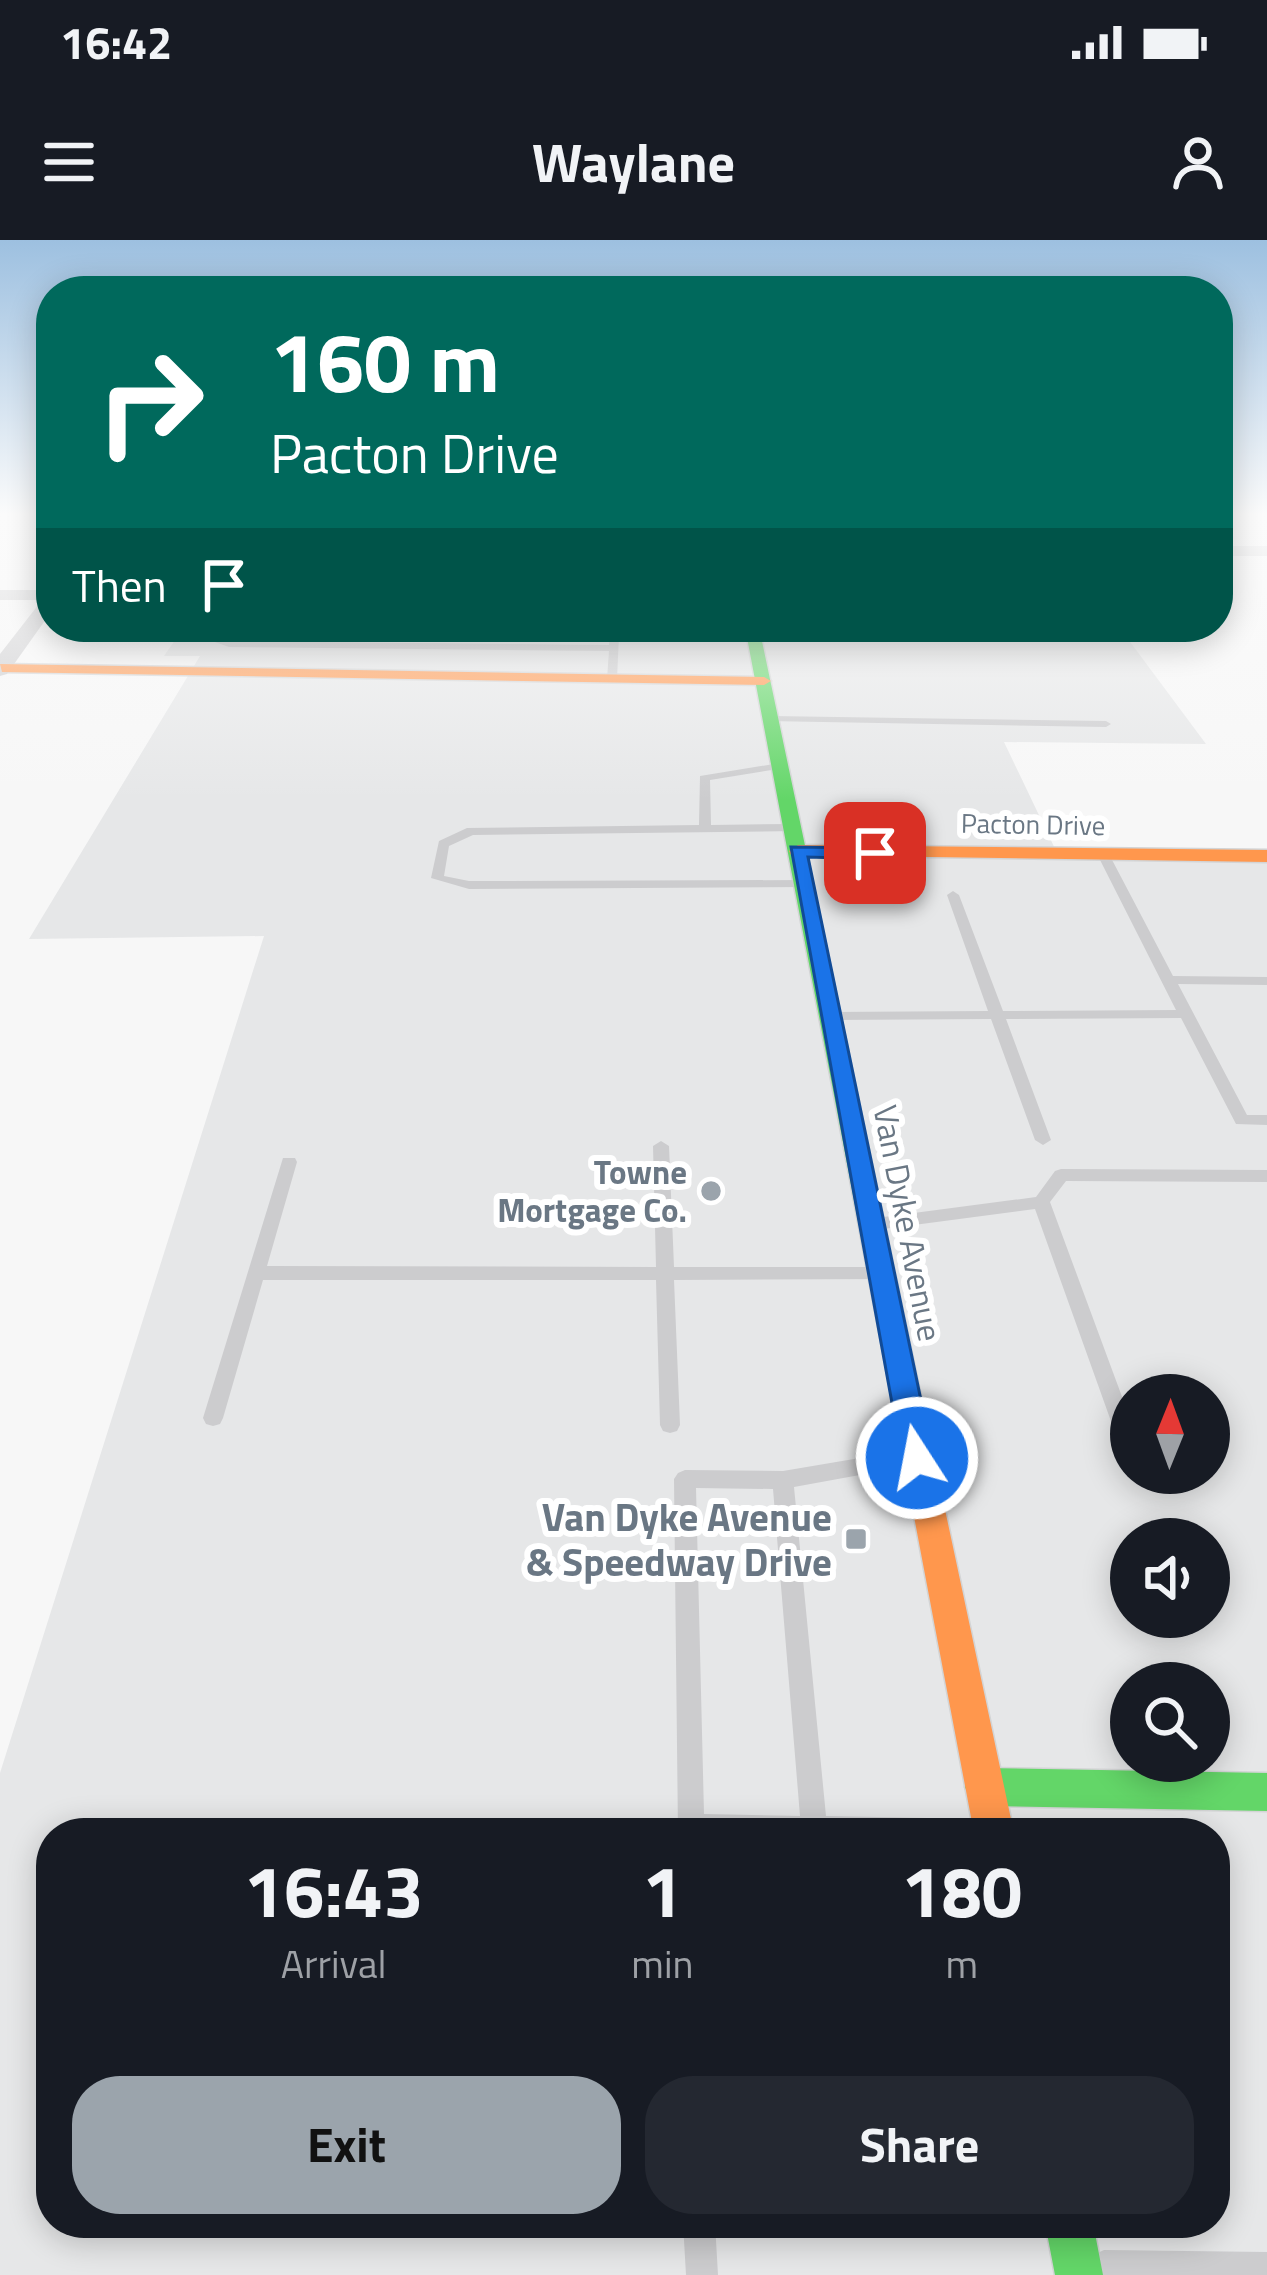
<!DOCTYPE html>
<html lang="en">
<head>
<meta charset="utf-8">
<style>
	body { margin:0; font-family:"Titillium Web",sans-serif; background:#242831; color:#f1f3f6; height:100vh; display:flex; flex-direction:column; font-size:45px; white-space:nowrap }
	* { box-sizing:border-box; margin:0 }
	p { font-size:39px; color:#9ea1a6 }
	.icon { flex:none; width:66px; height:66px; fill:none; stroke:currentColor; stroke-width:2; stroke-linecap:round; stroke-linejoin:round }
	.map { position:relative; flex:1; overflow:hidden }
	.side { position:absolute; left:36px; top:1578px; width:1194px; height:420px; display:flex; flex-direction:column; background:#171b24; border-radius:48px; box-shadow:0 6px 30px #0003 }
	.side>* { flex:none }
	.guide { position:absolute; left:36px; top:36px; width:1197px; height:366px; border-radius:48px; box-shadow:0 6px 30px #0003; background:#00695c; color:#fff; overflow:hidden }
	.needle { width:78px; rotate:1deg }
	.buttons { position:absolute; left:1110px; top:1134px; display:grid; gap:24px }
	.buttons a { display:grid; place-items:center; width:120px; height:120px; border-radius:50%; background:#171b24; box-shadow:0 6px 30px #0003; font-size:60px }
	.pin { position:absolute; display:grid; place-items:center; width:102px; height:102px; color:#fff; margin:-51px; border-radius:24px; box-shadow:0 6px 18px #0006 }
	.me { position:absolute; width:132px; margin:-66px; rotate:349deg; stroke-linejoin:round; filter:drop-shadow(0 0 9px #0008) }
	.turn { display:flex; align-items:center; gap:42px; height:252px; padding:0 36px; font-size:54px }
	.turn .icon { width:156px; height:156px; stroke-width:2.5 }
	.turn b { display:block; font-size:84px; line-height:102px }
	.then { display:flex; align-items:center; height:114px; padding:0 36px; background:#0003; gap:24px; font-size:45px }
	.eta { display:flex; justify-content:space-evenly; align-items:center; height:204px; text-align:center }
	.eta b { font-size:72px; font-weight:700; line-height:84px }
	.cta { display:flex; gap:24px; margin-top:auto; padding:24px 36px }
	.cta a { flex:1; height:138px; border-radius:48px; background:#9ba4ac; color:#111; font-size:48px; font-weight:700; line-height:138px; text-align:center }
	.cta a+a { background:#242831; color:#f1f3f6 }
	.status { display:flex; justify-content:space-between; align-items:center; height:84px; padding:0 60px; background:#171b24; direction:ltr }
	.status svg { height:33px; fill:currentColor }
	header { display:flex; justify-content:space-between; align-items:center; height:156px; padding:0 36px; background:#171b24; font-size:54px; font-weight:700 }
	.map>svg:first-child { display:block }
</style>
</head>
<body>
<div class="status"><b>16:42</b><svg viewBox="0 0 49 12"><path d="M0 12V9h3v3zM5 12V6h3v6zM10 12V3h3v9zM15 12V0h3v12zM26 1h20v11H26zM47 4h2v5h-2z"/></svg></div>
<header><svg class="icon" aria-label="menu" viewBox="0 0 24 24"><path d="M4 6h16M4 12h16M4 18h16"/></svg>Waylane<svg class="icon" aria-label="person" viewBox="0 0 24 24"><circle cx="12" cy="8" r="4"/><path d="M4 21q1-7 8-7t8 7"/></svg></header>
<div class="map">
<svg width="1267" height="2035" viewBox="0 0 1267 2035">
	<rect width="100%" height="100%" fill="#f7f7f7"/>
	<!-- built -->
	<path fill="#e6e7e8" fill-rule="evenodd" d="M 184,387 L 1119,387 L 1206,504 L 1004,502 L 1058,615 L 1267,616 L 1267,2035 L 0,2035 L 0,1533 L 264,696 L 29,699 L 200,416 L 164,416 ZM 1131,1155 L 1209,1155 L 1209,1233 L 1131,1233 ZM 1131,1299 L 1209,1299 L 1209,1377 L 1131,1377 ZM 1131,1443 L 1209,1443 L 1209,1521 L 1131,1521 ZM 51,1593 L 1215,1593 L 1215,1983 L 51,1983 Z"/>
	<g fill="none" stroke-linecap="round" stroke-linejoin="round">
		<!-- fast casing -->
		<g stroke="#d3d4d5" stroke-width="3">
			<path id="fast" d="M 745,387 L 759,387 L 924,1171 L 920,1180 L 909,1183 L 898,1180 L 894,1171 Z
				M 984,1528 L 1267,1533 L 1267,1571 L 984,1566 L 971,1560 L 965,1547 L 971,1534 Z
				M 1045,1983 L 1093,1983 L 1103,2035 L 1055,2035 Z"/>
		</g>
		<!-- slow casing -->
		<g stroke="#d3d4d5" stroke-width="3">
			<path id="slow" d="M 0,424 L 764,437 L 771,441 L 764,445 L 2,432 Z
				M 798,605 L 1267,610 L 1267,622 L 791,615 L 789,611 Z
				M 909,1159 L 920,1162 L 924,1171 L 1014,1593 L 974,1593 L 894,1171 L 898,1162 Z"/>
		</g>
		<!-- lane -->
		<path fill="#ccccce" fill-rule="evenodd" d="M 218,387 L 228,387 L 222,400 L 229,401 L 609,405 L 610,392 L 615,389 L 753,390 L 758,393 L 753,396 L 619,395 L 617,439 L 612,442 L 607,439 L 609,411 L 229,407 L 212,401 Z
			M 771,476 L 1106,481 L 1111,484 L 1106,487 L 767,481 L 766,479 Z
			M 780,523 L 786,526 L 784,528 L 710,540 L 711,585 L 792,584 L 796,585 L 796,591 L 473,595 L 449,606 L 444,636 L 469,641 L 805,640 L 810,641 L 810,647 L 469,649 L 431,638 L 439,601 L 467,588 L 699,585 L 700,536 Z
			M 1104,612 L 1110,616 L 1173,736 L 1267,737 L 1267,745 L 1178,744 L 1247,875 L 1267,875 L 1267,885 L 1236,884 L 1181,778 L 1006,779 L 1051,900 L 1043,905 L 1035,900 L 991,779 L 830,780 L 823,776 L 830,772 L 988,771 L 947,655 L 953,651 L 959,655 L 1003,771 L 1176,770 L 1098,616 Z
			M 661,901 L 669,906 L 674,1027 L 881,1027 L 890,1034 L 887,1039 L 674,1040 L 680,1185 L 677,1191 L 670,1193 L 663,1191 L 660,1185 L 656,1040 L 263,1040 L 223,1178 L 220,1184 L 213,1186 L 206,1184 L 203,1178 L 283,918 L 295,918 L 297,922 L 267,1026 L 656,1027 L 653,906 Z
			M 1061,929 L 1267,930 L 1267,942 L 1066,941 L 1050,962 L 1131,1181 L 1131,1205 L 1120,1204 L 1117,1198 L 1035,969 L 876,990 L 867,984 L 876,978 L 1036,957 L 1055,931 Z
			M 913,1209 L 920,1212 L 923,1218 L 920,1224 L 794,1247 L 826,1576 L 977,1579 L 986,1583 L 990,1593 L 678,1593 L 674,1239 L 678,1233 L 685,1230 L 783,1231 ZM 696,1248 L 773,1249 L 800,1576 L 704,1574 Z
			M 683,1983 L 715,1983 L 718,2035 L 686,2035 Z
			M 1104,2010 L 1267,2012 L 1267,2035 L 1092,2035 L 1088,2026 L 1093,2015 Z"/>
		<!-- street -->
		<path fill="#ccccce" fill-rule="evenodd" d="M 1218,306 L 1267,306 L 1267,316 L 1218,316 Z
			M 0,350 L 51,350 L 51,372 L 7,434 L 0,436 L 0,414 L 42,360 L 0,360 Z"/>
		<!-- fast -->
		<use href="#fast" fill="#63d668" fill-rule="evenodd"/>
		<!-- slow -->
		<use href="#slow" fill="#ff974d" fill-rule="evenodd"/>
	</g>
	<!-- sky -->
	<linearGradient id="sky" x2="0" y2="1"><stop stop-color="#9dc0e0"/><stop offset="0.49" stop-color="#fbfbfb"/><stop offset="1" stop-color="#fbfbfb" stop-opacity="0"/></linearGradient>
	<rect width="1267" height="560" fill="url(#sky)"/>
	<!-- route -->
	<path fill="#1a73e8" stroke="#114b97" stroke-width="3" d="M 791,607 L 875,608 L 884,613 L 875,619 L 808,617 L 933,1218 L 929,1227 L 917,1231 L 906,1227 L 902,1218 Z"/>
	<!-- markers -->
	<g fill="#9ba4ac" stroke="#fff" stroke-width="4.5">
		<circle cx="711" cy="951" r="12"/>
		<rect x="844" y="1287" width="24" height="24" rx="6"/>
	</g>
	<g text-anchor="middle" stroke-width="12" stroke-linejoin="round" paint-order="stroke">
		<!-- far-street labels -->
		<g font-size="27" fill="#6a7784" stroke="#fff">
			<text transform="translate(1033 585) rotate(1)" y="9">Pacton Drive</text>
		</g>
		<!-- poi labels -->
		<g font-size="33" font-weight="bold" fill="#6a7784" stroke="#fff" text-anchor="end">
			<text x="687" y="944">Towne<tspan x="687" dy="38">Mortgage Co.</tspan></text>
		</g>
		<!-- street labels -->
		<g font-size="33" fill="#6a7784" stroke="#fff">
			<text transform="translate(908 983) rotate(79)" y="12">Van Dyke Avenue</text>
		</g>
		<!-- near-poi labels -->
		<g font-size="39" font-weight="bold" fill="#6a7784" stroke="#fff" text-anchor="end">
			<text x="832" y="1291">Van Dyke Avenue<tspan x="832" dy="45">&amp; Speedway Drive</tspan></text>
		</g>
	</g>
</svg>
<div class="buttons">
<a><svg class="needle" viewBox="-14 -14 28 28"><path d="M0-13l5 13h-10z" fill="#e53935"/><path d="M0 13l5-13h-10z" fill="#9ea1a6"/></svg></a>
<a><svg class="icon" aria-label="sound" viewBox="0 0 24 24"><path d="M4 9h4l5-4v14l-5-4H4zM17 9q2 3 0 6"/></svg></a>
<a><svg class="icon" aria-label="search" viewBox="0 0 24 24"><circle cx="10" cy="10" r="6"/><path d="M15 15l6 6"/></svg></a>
</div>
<div class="pin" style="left:875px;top:613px;background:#d93025"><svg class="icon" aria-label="arrive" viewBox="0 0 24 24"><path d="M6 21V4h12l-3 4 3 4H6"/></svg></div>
<svg class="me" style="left:917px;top:1218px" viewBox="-20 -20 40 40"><circle r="17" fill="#1a73e8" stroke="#fff" stroke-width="3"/><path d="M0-11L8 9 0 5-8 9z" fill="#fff"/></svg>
<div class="guide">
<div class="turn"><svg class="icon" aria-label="right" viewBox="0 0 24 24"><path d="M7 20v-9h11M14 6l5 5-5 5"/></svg><div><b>160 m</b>Pacton Drive</div></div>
<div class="then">Then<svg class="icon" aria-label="arrive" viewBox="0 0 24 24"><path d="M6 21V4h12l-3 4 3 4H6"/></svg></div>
</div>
<section class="side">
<div class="eta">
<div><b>16:43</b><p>Arrival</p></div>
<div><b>1</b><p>min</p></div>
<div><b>180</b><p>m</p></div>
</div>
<div class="cta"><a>Exit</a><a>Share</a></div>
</section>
</div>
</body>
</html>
